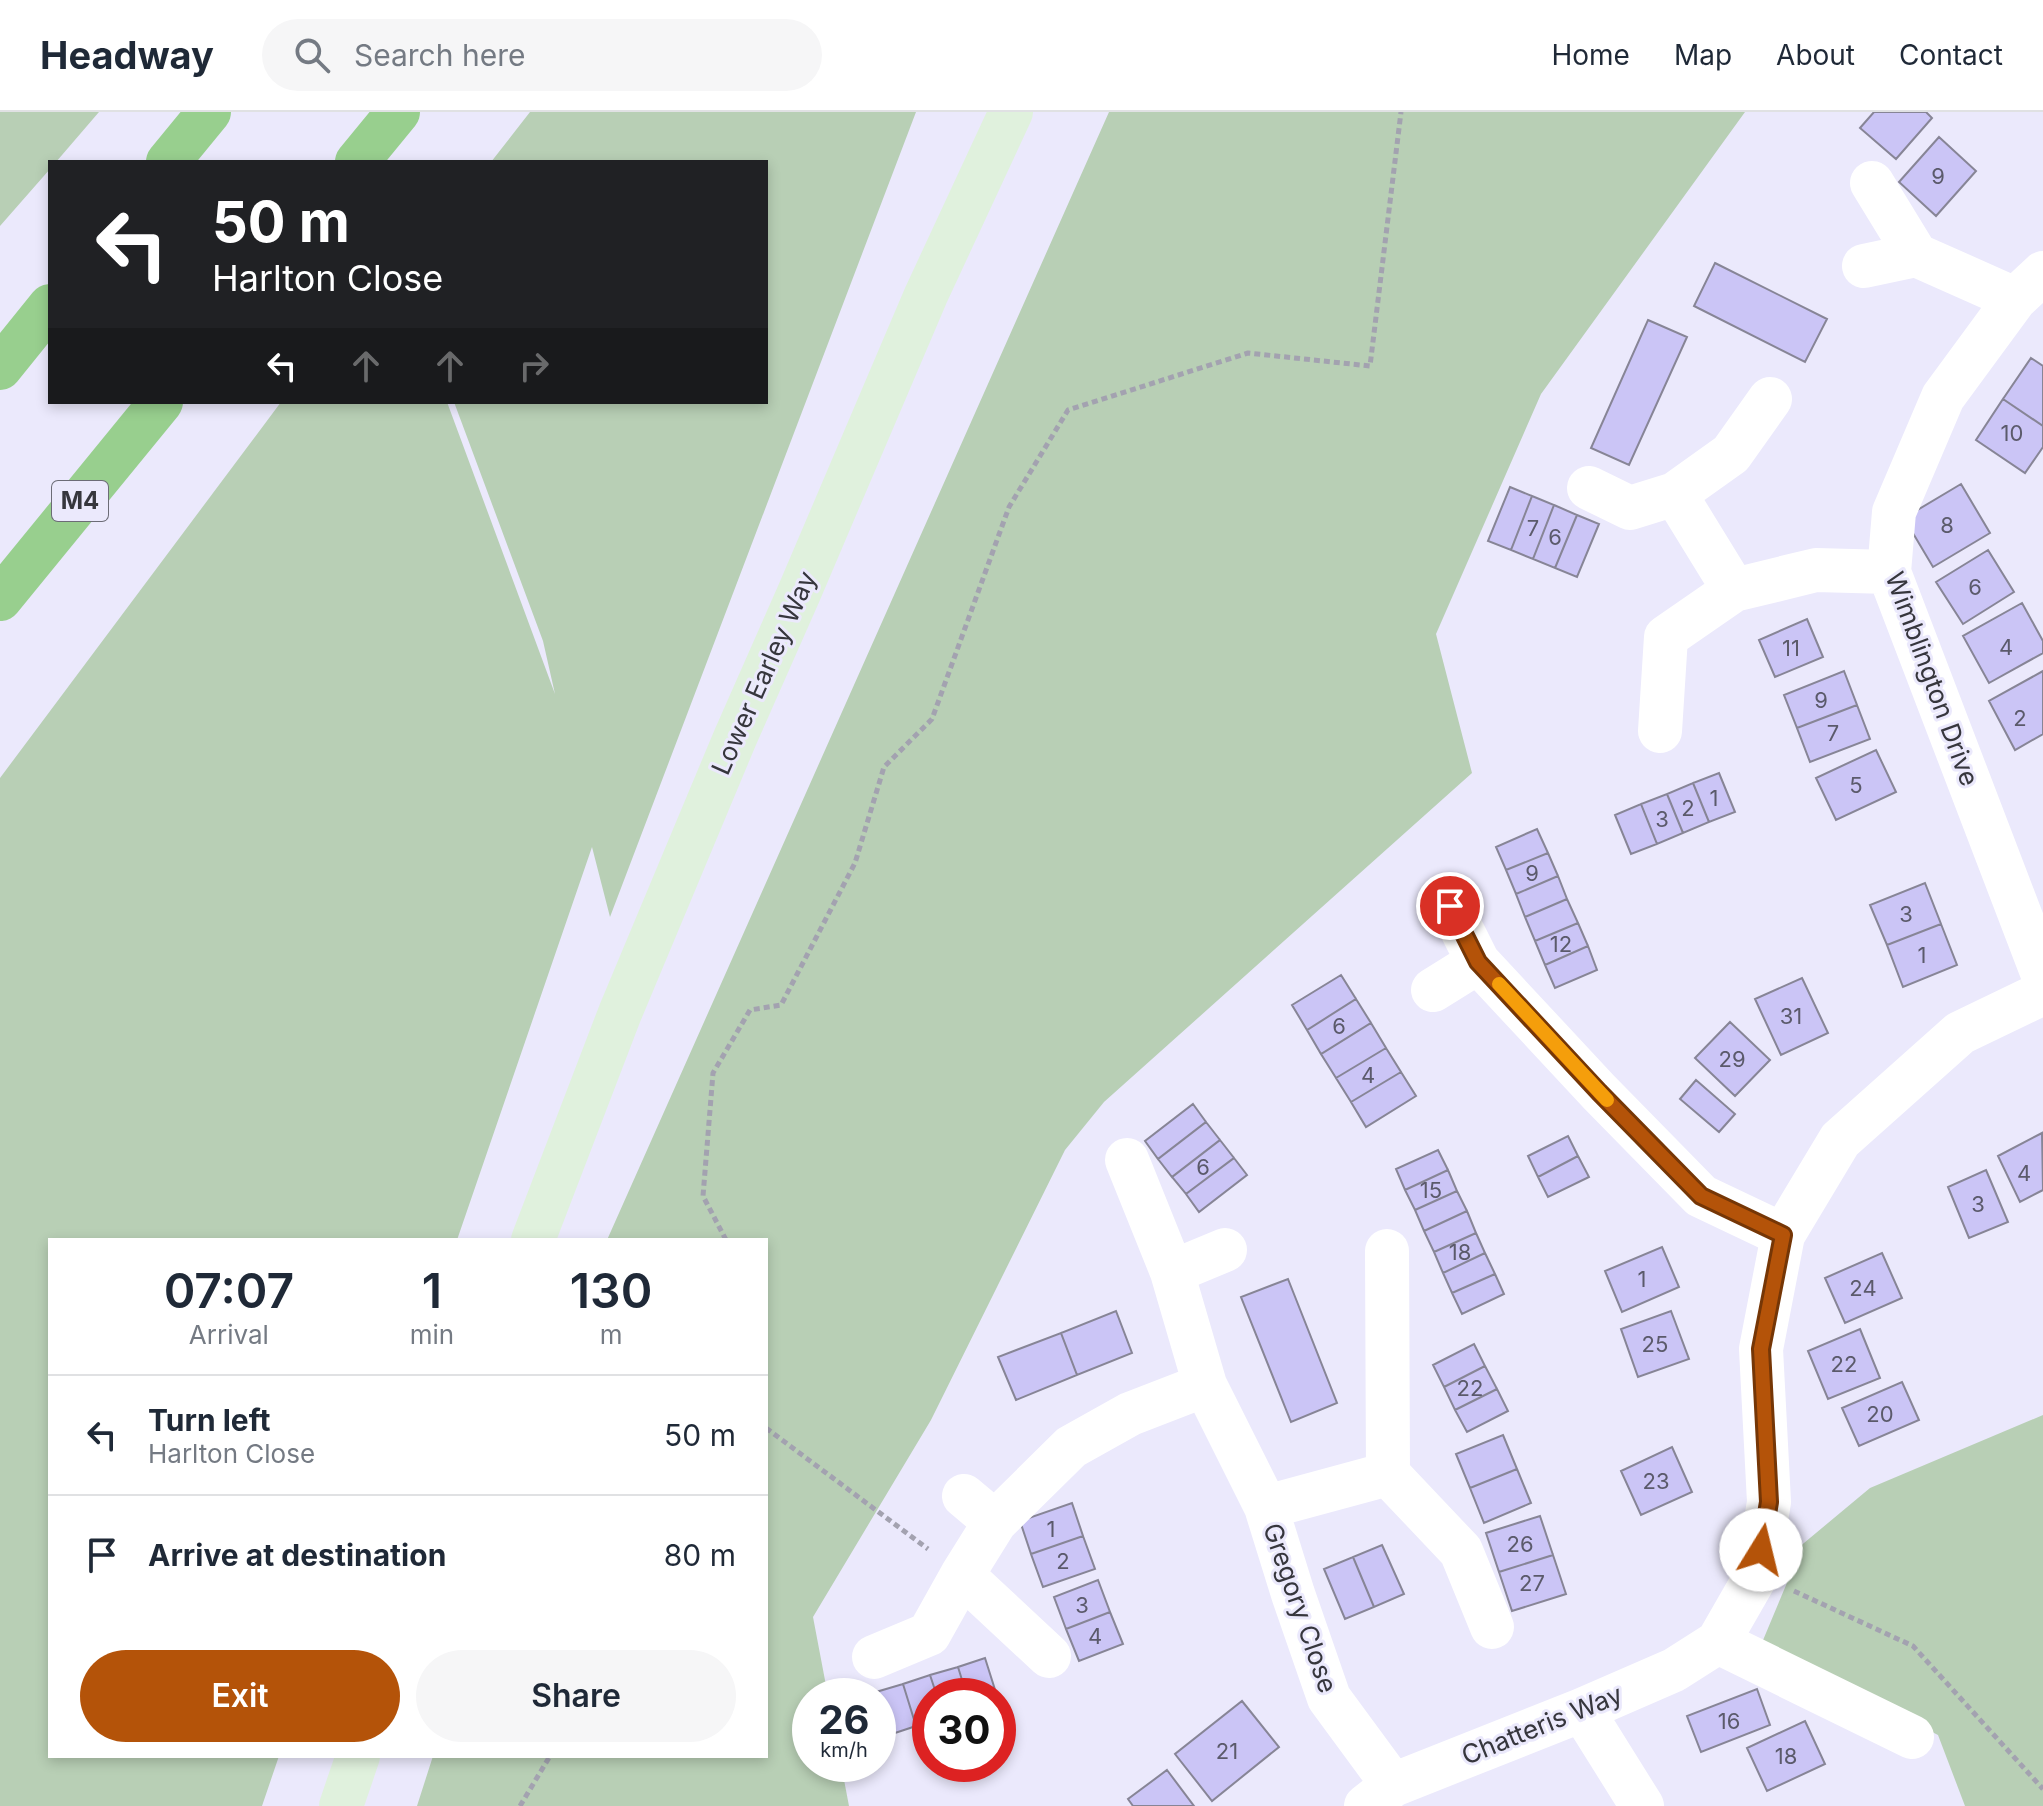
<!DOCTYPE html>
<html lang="en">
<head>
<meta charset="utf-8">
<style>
	body { margin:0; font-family:Inter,sans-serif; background:#f6f6f7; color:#1f2937; height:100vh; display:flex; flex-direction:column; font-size:30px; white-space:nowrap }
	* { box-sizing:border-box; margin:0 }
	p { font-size:26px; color:#747a83 }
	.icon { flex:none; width:44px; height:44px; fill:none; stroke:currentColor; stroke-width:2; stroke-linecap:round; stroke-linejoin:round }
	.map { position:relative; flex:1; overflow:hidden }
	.panel { position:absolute; left:48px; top:1126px; width:720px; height:520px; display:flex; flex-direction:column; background:#fff; border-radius:0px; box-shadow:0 4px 12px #0003 }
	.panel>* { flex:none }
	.top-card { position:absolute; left:48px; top:48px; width:720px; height:244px; border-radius:0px; box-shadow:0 4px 12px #0003; background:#202124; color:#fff; overflow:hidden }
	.speed { position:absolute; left:792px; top:1566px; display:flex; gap:16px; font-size:40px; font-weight:700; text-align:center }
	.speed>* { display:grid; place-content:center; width:104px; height:104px; border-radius:50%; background:#fff; box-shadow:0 4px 12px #0003; line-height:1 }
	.speed small { font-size:20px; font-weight:400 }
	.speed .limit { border:12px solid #d22; background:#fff; color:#111 }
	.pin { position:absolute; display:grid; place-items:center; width:68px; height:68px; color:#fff; margin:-34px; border:4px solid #fff; border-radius:50%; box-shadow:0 2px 8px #0007 }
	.me { position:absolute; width:88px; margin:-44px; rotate:9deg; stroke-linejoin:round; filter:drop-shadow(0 0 6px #0008) }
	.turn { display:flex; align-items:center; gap:28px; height:168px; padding:0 32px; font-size:36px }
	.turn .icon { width:104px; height:104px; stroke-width:2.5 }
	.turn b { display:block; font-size:56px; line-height:68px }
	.lanes { display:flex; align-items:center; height:76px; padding:0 32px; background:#0003; justify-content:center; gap:40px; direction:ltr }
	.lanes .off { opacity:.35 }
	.eta { display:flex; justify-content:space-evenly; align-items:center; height:136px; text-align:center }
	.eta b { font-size:48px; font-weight:600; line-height:56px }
	.button { display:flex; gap:16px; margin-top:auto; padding:16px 32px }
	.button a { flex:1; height:92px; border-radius:48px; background:#b45309; color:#fff; font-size:32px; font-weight:600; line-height:92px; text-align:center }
	.button a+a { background:#f6f6f7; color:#1f2937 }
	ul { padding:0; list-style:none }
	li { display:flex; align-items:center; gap:24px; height:120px; padding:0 32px; border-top:2px solid #e0e1e3 }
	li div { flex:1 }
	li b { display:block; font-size:30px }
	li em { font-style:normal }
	header { display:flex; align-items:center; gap:48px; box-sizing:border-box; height:112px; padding:0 40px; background:#fff; border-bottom:2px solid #e0e1e3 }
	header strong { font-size:38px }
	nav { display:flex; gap:44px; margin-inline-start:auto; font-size:28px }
	.search { width:560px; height:72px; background:#f6f6f7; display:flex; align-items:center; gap:20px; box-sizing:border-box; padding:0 28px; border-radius:44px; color:#747a83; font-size:30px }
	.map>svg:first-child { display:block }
</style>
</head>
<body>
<header>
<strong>Headway</strong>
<div class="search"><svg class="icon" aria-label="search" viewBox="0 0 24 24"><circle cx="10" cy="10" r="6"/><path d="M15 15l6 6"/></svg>Search here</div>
<nav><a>Home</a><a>Map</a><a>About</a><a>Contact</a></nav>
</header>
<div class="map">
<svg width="2043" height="1694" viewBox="0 0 2043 1694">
	<rect width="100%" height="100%" fill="#ebe9fc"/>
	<!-- green -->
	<path fill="#b8cfb5" d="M 0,0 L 99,0 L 56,50 L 50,50 L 50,57 L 0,114 Z
		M 530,0 L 916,0 L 610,805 L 592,735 L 457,1128 L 50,1128 L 50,1644 L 279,1644 L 262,1694 L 0,1694 L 0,666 L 281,290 L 447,290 L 555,582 L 543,529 L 454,290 L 766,290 L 766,50 L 491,50 Z
		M 1109,0 L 1745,0 L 1541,282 L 1436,522 L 1472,661 L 1104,990 L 1065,1038 L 931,1308 L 813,1505 L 828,1584 L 810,1584 L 810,1652 L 841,1652 L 849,1694 L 417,1694 L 433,1644 L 766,1644 L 766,1128 L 607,1128 Z
		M 2043,1303 L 2043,1694 L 1965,1694 L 1938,1623 L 1761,1533 L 1789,1466 L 1798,1436 L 1870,1376 Z"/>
	<!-- building -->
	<path fill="#cbc5f6" stroke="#878596" stroke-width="2" d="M 1874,0 L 1926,0 L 1932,6 L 1896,47 L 1860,16 Z
		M 1939,25 L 1976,59 L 1936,104 L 1899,70 Z
		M 1715,151 L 1827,207 L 1805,250 L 1694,194 Z
		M 1648,208 L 1687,225 L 1629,353 L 1591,336 Z
		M 2031,246 L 2043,254 L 2043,314 L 2003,287 Z
		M 2003,287 L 2043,314 L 2043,335 L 2025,361 L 1976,328 Z
		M 1961,372 L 1990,421 L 1933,455 L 1904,406 Z
		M 1510,375 L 1532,384 L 1511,438 L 1488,429 Z
		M 1532,384 L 1554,393 L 1533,447 L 1511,438 Z
		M 1554,393 L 1577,403 L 1555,456 L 1533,447 Z
		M 1577,403 L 1599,412 L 1577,465 L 1555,456 Z
		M 1988,438 L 2014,480 L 1963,512 L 1936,470 Z
		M 2022,491 L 2043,529 L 2043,541 L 1989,571 L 1963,524 Z
		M 1807,507 L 1823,545 L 1775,565 L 1759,528 Z
		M 1844,559 L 1857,593 L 1797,616 L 1784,583 Z
		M 2043,559 L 2043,622 L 2015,638 L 1989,589 Z
		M 1857,593 L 1870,627 L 1810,650 L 1797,616 Z
		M 1876,638 L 1896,680 L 1836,708 L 1816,666 Z
		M 1719,661 L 1735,700 L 1709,710 L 1693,671 Z
		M 1693,671 L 1709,710 L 1683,721 L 1667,682 Z
		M 1667,682 L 1683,721 L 1657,732 L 1641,692 Z
		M 1641,692 L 1657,732 L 1631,742 L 1615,703 Z
		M 1537,717 L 1548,741 L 1506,758 L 1496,735 Z
		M 1548,741 L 1558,764 L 1516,782 L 1506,758 Z
		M 1558,764 L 1567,787 L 1525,805 L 1516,782 Z
		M 1925,771 L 1941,812 L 1887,833 L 1870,793 Z
		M 1567,787 L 1578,811 L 1535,829 L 1525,805 Z
		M 1578,811 L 1588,834 L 1545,853 L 1535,829 Z
		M 1941,812 L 1957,853 L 1903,875 L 1887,833 Z
		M 1588,834 L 1597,858 L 1555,876 L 1545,853 Z
		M 1341,863 L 1356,887 L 1307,918 L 1292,893 Z
		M 1802,866 L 1828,921 L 1781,943 L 1755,887 Z
		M 1356,887 L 1371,911 L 1321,942 L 1307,918 Z
		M 1730,910 L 1770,948 L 1735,984 L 1695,946 Z
		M 1371,911 L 1386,936 L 1336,966 L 1321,942 Z
		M 1386,936 L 1401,960 L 1351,990 L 1336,966 Z
		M 1401,960 L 1416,984 L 1366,1015 L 1351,990 Z
		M 1696,968 L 1735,1002 L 1719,1020 L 1680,987 Z
		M 1193,992 L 1206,1010 L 1158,1047 L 1145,1029 Z
		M 1206,1010 L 1220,1028 L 1172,1065 L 1158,1047 Z
		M 2042,1021 L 2043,1078 L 2020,1090 L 1998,1044 Z
		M 1568,1024 L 1578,1044 L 1538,1065 L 1528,1044 Z
		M 1220,1028 L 1234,1046 L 1186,1082 L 1172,1065 Z
		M 1438,1038 L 1448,1058 L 1405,1078 L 1396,1057 Z
		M 1578,1044 L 1589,1065 L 1548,1085 L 1538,1065 Z
		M 1234,1046 L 1247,1063 L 1199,1100 L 1186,1082 Z
		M 1448,1058 L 1457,1079 L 1415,1098 L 1405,1078 Z
		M 1986,1058 L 2008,1110 L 1969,1126 L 1948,1075 Z
		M 1457,1079 L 1467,1099 L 1424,1119 L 1415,1098 Z
		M 1467,1099 L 1476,1121 L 1434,1140 L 1424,1119 Z
		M 1476,1121 L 1485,1141 L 1443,1161 L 1434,1140 Z
		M 1662,1135 L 1679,1175 L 1622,1200 L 1605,1159 Z
		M 1485,1141 L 1495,1162 L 1452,1181 L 1443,1161 Z
		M 1882,1141 L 1902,1186 L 1845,1211 L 1825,1166 Z
		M 1495,1162 L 1504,1182 L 1462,1202 L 1452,1181 Z
		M 1288,1167 L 1337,1291 L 1291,1310 L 1241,1185 Z
		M 1116,1199 L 1132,1241 L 1077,1263 L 1061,1221 Z
		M 1671,1199 L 1689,1247 L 1638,1265 L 1621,1217 Z
		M 1860,1217 L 1880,1266 L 1828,1287 L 1808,1239 Z
		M 1061,1221 L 1077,1263 L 1016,1288 L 998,1245 Z
		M 1474,1232 L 1485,1254 L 1444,1275 L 1433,1253 Z
		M 1485,1254 L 1497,1277 L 1455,1298 L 1444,1275 Z
		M 1902,1270 L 1919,1308 L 1859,1334 L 1842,1296 Z
		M 1497,1277 L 1508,1299 L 1467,1320 L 1455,1298 Z
		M 1503,1323 L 1517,1357 L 1470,1376 L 1456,1342 Z
		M 1672,1335 L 1692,1380 L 1641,1403 L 1621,1359 Z
		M 1517,1357 L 1531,1391 L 1484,1411 L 1470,1376 Z
		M 1072,1391 L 1083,1424 L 1031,1442 L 1020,1409 Z
		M 1540,1404 L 1553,1443 L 1499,1460 L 1486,1421 Z
		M 1083,1424 L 1095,1457 L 1043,1475 L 1031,1442 Z
		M 1382,1433 L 1404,1482 L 1374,1495 L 1353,1445 Z
		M 1553,1443 L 1566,1482 L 1512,1499 L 1499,1460 Z
		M 1353,1445 L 1374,1495 L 1345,1507 L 1324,1457 Z
		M 1098,1468 L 1110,1500 L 1066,1517 L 1054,1485 Z
		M 1110,1500 L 1123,1532 L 1079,1549 L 1066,1517 Z
		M 985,1546 L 997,1584 L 967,1584 L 958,1555 Z
		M 958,1555 L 967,1584 L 937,1584 L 930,1563 Z
		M 930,1563 L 937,1584 L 930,1584 L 930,1610 L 916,1614 L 903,1572 Z
		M 903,1572 L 916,1614 L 889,1623 L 876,1580 Z
		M 1757,1577 L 1770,1613 L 1701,1640 L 1687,1604 Z
		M 878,1587 L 889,1623 L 878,1626 Z
		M 1242,1589 L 1279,1635 L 1212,1689 L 1175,1642 Z
		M 1805,1609 L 1825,1652 L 1767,1679 L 1747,1636 Z
		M 1167,1658 L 1194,1694 L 1133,1694 L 1128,1687 Z"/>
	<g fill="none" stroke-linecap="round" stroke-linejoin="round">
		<!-- path -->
		<path stroke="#a3a2b0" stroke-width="5" stroke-dasharray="6 4" stroke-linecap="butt" d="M 726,1128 L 703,1084 L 713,961 L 750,898 L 781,893 L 855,751 L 884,655 L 932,607 L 1009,395 L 1068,298 L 1248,241 L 1370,254 L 1401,0
			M 766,1316 L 928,1437
			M 1794,1479 L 1913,1534 L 2043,1677
			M 520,1694 L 550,1644"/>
		<!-- street -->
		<path stroke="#fff" stroke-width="44" d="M 1872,71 L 1916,143
			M 1864,154 L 1916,143 L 2015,187
			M 2043,161 L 2015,187 L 1943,285 L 1894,400 L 1889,460 L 2043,863
			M 1589,376 L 1630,396 L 1675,382 L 1731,342 L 1770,287
			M 1675,382 L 1734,478
			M 1660,619 L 1666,525 L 1734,478 L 1816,458 L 1889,460
			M 1450,794 L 1478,850
			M 1433,878 L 1478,850 L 1599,980 L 1701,1084 L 1783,1123
			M 1127,1048 L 1172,1160
			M 1225,1138 L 1172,1160 L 1205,1273 L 1266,1395 L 1293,1482 L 1329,1586 L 1393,1673
			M 1387,1139 L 1388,1362
			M 964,1384 L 995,1410
			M 1266,1395 L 1388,1362 L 1461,1439 L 1492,1515
			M 962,1463 L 1049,1544
			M 1718,1530 L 1912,1625
			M 874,1545 L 929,1522 L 962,1463 L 995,1410 L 1071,1335 L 1130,1302 L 1205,1273
			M 1582,1598 L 1642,1694
			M 1366,1694 L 1393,1673 L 1582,1598 L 1674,1558 L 1718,1530 L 1757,1462 L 1769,1390 L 1761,1237 L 1783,1123 L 1840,1028 L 1960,921 L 2043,881"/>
		<!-- secondary -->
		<path stroke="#e0f1dd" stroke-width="44" d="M 533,1128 L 620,901 L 735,626 L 799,481 L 926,183 L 1011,0
			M 341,1694 L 358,1644"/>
		<!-- highway -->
		<path stroke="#98cf8e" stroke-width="44" d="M 168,50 L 209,0
			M 357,50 L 398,0
			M 0,256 L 50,194
			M 0,487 L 161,290"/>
	</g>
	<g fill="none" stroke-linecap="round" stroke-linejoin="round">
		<!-- route casing -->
		<g stroke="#753606" stroke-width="20">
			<path id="route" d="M 1450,794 L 1478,850 L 1599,980 L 1701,1084 L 1783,1123 L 1761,1237 L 1769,1390 L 1761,1438"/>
		</g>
		<!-- route -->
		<use href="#route" stroke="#b45309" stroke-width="14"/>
		<!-- slow -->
		<path stroke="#f59e0b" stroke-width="14" d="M 1499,872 L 1607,988"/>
	</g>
	<g text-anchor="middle" stroke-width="6" stroke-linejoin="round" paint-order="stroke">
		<!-- number labels -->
		<g font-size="22" fill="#5b5a6b">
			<text x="1938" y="72">9</text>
			<text x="2012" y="329">10</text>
			<text x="1947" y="421">8</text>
			<text x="1533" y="424">7</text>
			<text x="1555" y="433">6</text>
			<text x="1975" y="483">6</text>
			<text x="2006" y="543">4</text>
			<text x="1791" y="544">11</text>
			<text x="1821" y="596">9</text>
			<text x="2020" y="614">2</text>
			<text x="1833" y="629">7</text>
			<text x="1856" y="681">5</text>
			<text x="1714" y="694">1</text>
			<text x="1688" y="704">2</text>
			<text x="1662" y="715">3</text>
			<text x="1532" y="769">9</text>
			<text x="1906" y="810">3</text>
			<text x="1561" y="840">12</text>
			<text x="1922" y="851">1</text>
			<text x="1791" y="912">31</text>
			<text x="1339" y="922">6</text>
			<text x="1732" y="955">29</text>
			<text x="1368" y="971">4</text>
			<text x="1203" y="1063">6</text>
			<text x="2024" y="1069">4</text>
			<text x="1431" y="1086">15</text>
			<text x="1978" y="1100">3</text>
			<text x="1460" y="1148">18</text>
			<text x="1642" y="1175">1</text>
			<text x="1863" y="1184">24</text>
			<text x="1655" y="1240">25</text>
			<text x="1844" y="1260">22</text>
			<text x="1470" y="1284">22</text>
			<text x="1880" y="1310">20</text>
			<text x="1656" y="1377">23</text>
			<text x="1051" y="1425">1</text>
			<text x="1520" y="1440">26</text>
			<text x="1063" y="1457">2</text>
			<text x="1532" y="1479">27</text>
			<text x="1082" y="1501">3</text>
			<text x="1095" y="1532">4</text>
			<text x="1729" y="1617">16</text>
			<text x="1227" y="1647">21</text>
			<text x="1786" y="1652">18</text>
		</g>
		<!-- shield labels -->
		<rect fill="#ebe9fc" stroke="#6c6c76" stroke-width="2" x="52" y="369" width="56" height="40" rx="6"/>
		<g font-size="24" font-weight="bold" fill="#36363d">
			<text x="80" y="397">M4</text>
		</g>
		<!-- street labels -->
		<g font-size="26" fill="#36363d" stroke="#ebe9fc">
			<text transform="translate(764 561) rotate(-66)" y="9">Lower Earley Way</text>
			<text transform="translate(1932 567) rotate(70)" y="9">Wimblington Drive</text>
			<text transform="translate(1300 1496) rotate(71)" y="9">Gregory Close</text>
			<text transform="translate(1542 1613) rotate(-22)" y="9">Chatteris Way</text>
		</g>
	</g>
</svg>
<div class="speed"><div>26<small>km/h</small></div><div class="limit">30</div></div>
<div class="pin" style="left:1450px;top:794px;background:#d93025"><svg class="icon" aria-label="arrive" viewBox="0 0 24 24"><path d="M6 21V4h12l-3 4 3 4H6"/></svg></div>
<svg class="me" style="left:1761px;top:1438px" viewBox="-20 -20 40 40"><circle r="19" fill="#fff"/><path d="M0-13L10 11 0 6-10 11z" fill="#b45309"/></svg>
<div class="top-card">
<div class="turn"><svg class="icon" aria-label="left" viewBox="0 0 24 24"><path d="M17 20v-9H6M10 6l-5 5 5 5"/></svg><div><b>50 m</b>Harlton Close</div></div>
<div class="lanes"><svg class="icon" aria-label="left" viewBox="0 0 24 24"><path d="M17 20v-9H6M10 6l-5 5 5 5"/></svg><svg class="icon off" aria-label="ahead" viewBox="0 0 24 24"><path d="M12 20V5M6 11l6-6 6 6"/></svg><svg class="icon off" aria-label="ahead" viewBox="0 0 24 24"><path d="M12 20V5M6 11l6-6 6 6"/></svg><svg class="icon off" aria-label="right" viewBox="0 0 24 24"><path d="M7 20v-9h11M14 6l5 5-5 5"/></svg></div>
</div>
<section class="panel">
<div class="eta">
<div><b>07:07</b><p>Arrival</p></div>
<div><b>1</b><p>min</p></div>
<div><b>130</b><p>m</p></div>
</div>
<ul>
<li><svg class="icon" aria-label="left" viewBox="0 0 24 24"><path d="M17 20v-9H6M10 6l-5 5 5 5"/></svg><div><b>Turn left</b><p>Harlton Close</p></div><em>50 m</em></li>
<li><svg class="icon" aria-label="arrive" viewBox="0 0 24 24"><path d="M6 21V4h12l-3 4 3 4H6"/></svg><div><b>Arrive at destination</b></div><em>80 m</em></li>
</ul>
<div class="button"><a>Exit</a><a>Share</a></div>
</section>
</div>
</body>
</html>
